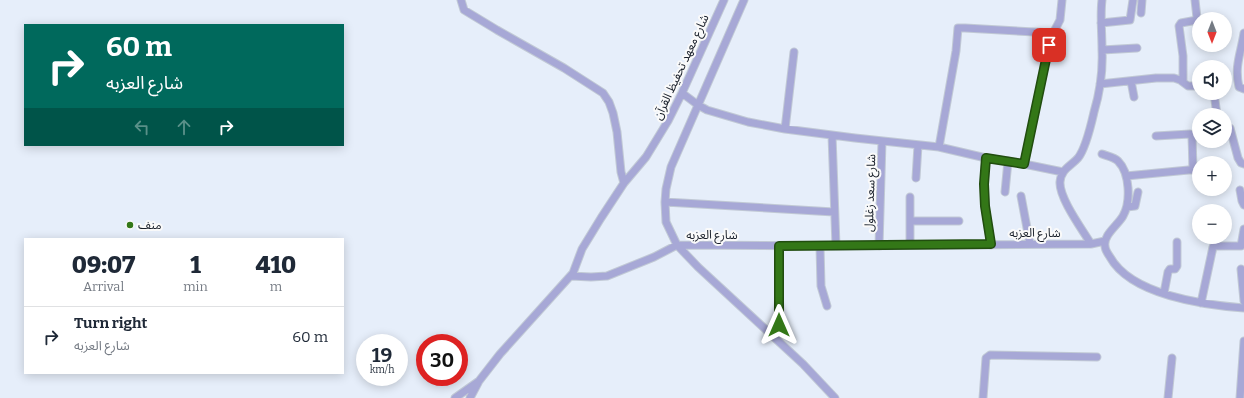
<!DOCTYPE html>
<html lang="en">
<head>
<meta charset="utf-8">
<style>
	body { margin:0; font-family:Bitter,"Noto Sans Arabic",serif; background:#f6f6f7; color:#1f2937; height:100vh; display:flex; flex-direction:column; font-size:15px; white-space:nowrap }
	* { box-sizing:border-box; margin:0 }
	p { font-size:13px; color:#747a83 }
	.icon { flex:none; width:22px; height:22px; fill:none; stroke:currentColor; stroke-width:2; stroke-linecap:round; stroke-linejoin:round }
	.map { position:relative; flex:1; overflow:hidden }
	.details { position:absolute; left:24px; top:238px; width:320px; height:136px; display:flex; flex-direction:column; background:#fff; border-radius:0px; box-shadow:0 2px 10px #0003 }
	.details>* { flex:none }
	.top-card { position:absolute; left:24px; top:24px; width:320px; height:122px; border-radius:0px; box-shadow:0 2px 10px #0003; background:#00695c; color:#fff; overflow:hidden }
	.needle { width:26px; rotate:180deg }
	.tools { position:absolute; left:1192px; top:12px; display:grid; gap:8px }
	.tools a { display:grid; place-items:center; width:40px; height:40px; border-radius:50%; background:#fff; box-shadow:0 2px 10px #0003; font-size:20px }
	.speed { position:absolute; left:356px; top:334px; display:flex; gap:8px; font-size:20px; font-weight:700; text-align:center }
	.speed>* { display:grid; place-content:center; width:52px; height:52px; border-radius:50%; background:#fff; box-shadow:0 2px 10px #0003; line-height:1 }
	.speed small { font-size:10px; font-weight:400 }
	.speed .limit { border:6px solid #d22; background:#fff; color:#111 }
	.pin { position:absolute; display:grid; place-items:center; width:34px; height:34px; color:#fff; margin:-17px; border-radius:8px; box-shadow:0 2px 6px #0006 }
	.me { position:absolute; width:44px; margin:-22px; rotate:0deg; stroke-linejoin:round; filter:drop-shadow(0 0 3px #0008) }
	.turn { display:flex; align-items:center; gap:14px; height:84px; padding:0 16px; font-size:18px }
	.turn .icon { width:52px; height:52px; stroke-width:2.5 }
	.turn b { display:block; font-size:28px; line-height:34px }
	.lanes { display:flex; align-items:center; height:38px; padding:0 16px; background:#0003; justify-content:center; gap:20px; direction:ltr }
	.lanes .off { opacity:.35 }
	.eta { display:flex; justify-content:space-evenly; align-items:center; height:68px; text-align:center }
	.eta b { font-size:24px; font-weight:800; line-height:28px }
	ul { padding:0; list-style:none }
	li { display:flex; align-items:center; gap:12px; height:60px; padding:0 16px; border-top:1px solid #e0e1e3 }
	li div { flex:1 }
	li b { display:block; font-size:15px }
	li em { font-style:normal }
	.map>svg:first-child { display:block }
</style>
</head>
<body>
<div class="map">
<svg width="1244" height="398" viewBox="0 0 1244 398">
	<rect width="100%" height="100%" fill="#e6eefa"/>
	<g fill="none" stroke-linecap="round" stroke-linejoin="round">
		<!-- minor casing -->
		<g stroke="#c1c9d5" stroke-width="9">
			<path id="minor" d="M 461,0 L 464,10 L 497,30 L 564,68 L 603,93 L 609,102 L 613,113 L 617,132 L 621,172 L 624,183
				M 744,0 L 671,167 L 666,189 L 665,202 L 666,222 L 677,245 L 698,267 L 803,364 L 835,398
				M 1195,0 L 1199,36
				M 1141,13 L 1142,0
				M 1101,23 L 1130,20 L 1133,0
				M 1244,33 C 1241,53 1234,66 1239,87 L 1244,89
				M 1102,50 L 1137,48
				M 1131,81 L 1134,97
				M 1183,82 L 1183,56 L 1179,26 L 1181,23 L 1197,20
				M 1100,84 L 1156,78 L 1174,78 L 1180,80 L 1188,86 L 1199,86
				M 682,93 L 698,105 L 707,110 L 748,122 L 785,129 L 855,138 L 939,147 L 986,158 L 1024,164 L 1063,172
				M 1214,93 L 1217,115
				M 1225,128 L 1228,127 L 1230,128 L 1238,158 L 1241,163 L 1244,164
				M 785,129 L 794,52
				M 832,135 L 836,246
				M 1156,136 L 1190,134 L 1192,135 L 1193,170
				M 939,147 L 956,51 L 958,28 L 965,28 L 1053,33
				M 1102,154 C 1107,156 1114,157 1118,161 C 1130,173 1131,202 1123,216 C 1118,225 1103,235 1105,246 C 1105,250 1108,254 1110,257 C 1131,295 1204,305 1244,308
				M 986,158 L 984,184 L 985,206 L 991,245
				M 1024,164 L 1049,45 L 1050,39 L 1060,20 L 1062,0
				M 1126,176 L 1199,169
				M 916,178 L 918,145
				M 1240,190 L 1242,201 L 1244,205
				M 1005,192 L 1008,161
				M 1021,196 L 1030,244
				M 665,202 L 834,212
				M 1127,207 L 1135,206 L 1138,192
				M 910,221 L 959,221
				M 1091,244 C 1082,229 1059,198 1060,182 C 1061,169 1071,166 1078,158 C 1086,148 1091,125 1094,112 C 1100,92 1103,70 1102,49 C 1102,32 1100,16 1102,0
				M 910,245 L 910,197
				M 779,246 L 779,325
				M 820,246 L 821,286 L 827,306
				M 879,246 L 882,141
				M 1241,269 L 1244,301
				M 571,276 L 591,277 L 607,276 L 654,257 L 677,245 L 836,246 L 1091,244 L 1105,241
				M 1164,293 L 1168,272 L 1170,269 L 1175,269 L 1177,266 L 1177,242
				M 1201,303 L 1213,247 L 1215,246 L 1241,246 L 1244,229
				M 455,398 L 479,381 L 500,354 L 573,273 L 582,249 L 601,218 L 624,183 L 646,157 L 668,121 L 682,93 L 724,0
				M 470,398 L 478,383
				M 983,398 L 986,358 L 990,355 L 1097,357
				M 1168,398 L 1172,358
				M 1240,398 L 1244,341"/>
		</g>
		<!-- minor -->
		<use href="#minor" stroke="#a7a8d6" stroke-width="7"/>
	</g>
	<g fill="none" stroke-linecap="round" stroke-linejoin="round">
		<!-- route casing -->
		<g stroke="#214d0f" stroke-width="10">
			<path id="route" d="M 779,325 L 779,246 L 991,244 L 985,206 L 984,184 L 986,158 L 1024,164 L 1049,45"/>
		</g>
		<!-- route -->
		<use href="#route" stroke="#337717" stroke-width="7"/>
	</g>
	<!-- markers -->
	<circle fill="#337717" stroke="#fafafa" stroke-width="1.5" cx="130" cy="225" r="4"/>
	<g text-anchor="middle" stroke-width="4" stroke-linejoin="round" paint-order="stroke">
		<!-- street labels -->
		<g font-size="12" fill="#181f2a" stroke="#fafafa">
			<text transform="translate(681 67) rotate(-65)" y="4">شارع معهد تحفيظ القرآن</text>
			<text transform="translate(870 193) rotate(-88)" y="4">شارع سعد زغلول</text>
			<text x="1035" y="237">شارع العزبه</text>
			<text x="712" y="239">شارع العزبه</text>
		</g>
		<!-- poi labels -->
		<g font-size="12" fill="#181f2a" stroke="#fafafa" text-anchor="start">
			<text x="138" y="229">منف</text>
		</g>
	</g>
</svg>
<div class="tools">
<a><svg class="needle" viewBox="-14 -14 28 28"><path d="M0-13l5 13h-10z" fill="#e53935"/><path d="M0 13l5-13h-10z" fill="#747a83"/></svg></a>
<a><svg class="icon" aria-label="sound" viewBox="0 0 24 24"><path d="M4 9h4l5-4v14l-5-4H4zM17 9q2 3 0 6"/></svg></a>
<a><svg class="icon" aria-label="layers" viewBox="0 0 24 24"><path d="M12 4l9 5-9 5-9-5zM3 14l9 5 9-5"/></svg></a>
<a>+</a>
<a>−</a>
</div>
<div class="speed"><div>19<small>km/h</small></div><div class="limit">30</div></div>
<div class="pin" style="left:1049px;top:45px;background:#d93025"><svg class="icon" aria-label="arrive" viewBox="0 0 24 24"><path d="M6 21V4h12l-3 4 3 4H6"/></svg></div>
<svg class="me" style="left:779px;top:325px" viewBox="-20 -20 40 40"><path d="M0-17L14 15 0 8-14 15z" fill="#337717" stroke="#fff" stroke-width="4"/></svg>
<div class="top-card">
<div class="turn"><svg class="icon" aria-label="right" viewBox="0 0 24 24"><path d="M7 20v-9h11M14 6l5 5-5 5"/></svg><div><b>60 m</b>شارع العزبه</div></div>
<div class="lanes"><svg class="icon off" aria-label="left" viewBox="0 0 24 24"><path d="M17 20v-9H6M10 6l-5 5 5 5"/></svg><svg class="icon off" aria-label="ahead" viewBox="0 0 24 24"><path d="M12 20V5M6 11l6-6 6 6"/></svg><svg class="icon" aria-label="right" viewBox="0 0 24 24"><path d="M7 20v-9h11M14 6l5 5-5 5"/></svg></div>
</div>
<section class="details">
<div class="eta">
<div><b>09:07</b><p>Arrival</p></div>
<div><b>1</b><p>min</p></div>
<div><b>410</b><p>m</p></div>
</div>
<ul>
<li><svg class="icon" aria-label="right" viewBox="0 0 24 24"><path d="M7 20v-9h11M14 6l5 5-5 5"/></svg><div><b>Turn right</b><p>شارع العزبه</p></div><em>60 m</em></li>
</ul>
</section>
</div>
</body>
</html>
